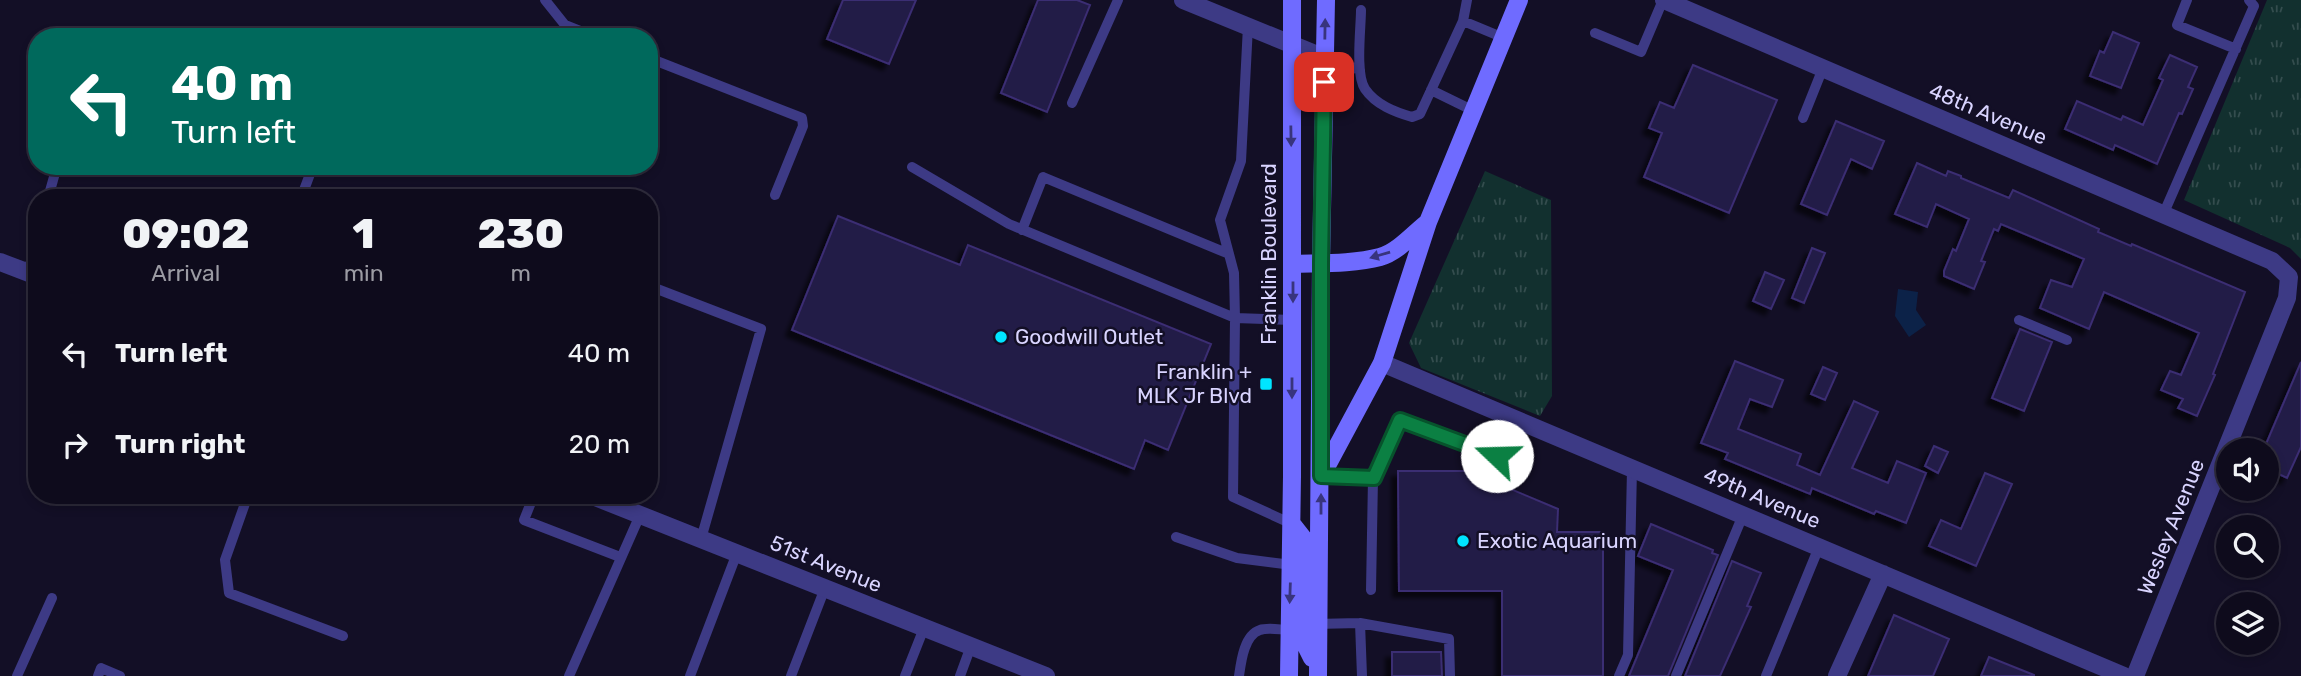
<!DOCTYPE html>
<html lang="en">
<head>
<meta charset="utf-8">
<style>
	body { margin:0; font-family:Rubik,sans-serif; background:#171425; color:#f1f3f6; height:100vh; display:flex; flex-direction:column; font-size:26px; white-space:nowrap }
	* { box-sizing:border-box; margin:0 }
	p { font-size:23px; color:#9b9ba3 }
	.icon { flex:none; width:38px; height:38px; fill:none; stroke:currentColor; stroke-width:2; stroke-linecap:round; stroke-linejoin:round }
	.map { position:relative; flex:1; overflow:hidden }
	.drawer { position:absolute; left:28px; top:189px; width:630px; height:315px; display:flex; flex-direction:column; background:#0e0b1c; border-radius:28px; box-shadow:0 4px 10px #0003,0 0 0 2px #2e2b3b }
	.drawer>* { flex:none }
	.banner { position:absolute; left:28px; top:28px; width:630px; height:147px; border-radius:28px; box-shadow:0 4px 10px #0003,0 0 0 2px #2e2b3b; background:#00695c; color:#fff; overflow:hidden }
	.controls { position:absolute; left:2216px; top:438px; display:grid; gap:14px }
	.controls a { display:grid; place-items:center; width:63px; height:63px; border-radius:50%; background:#0e0b1c; box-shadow:0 4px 10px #0003,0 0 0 2px #2e2b3b; font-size:35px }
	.pin { position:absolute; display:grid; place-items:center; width:60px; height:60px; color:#fff; margin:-30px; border-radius:14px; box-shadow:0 4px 10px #0006 }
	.me { position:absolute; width:77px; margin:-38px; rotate:291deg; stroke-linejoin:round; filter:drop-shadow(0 0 5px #0008) }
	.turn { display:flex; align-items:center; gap:24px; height:147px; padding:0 28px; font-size:32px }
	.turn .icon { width:91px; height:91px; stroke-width:2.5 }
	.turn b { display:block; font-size:49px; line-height:60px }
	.eta { display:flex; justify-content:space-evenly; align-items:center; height:119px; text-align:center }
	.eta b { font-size:42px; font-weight:800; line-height:49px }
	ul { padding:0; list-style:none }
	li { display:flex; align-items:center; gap:21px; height:91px; padding:0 28px }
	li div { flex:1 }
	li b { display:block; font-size:26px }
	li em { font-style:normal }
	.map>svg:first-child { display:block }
</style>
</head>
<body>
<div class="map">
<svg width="2301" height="676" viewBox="0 0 2301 676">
	<defs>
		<pattern id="grass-tufts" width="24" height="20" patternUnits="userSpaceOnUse" patternTransform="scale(1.75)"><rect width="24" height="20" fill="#12302f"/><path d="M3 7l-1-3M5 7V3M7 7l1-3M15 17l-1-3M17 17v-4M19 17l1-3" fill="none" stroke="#344d4e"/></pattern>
		<filter id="shadow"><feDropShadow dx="-6" dy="6" stdDeviation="2" flood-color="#0009"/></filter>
	</defs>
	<rect width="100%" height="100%" fill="#130f26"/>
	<!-- grass -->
	<path fill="url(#grass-tufts)" d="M 2267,0 L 2301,0 L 2301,259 L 2290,248 L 2184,200 Z
		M 1485,171 L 1551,200 L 1552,396 L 1540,416 L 1421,368 L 1409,343 Z"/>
	<!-- water -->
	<path fill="#0c2248" d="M 1898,289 L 1918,292 L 1916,310 L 1926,325 L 1909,337 L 1895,316 Z"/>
	<!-- building -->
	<path fill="#241b47" stroke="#3b2d73" stroke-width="2" filter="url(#shadow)" d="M 843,0 L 916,0 L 889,64 L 827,39 Z
		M 1038,0 L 1077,0 L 1090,5 L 1047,112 L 1001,93 Z
		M 2113,32 L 2139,43 L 2121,88 L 2090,76 L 2100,51 L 2104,53 Z
		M 2170,55 L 2197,67 L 2188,87 L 2193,89 L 2182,114 L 2179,113 L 2157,164 L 2115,145 L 2113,150 L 2065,129 L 2077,101 L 2121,120 L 2123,116 L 2143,125 L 2163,80 L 2159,78 Z
		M 1693,65 L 1777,100 L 1729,213 L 1644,177 L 1662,133 L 1649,128 L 1660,102 L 1674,108 Z
		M 1836,121 L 1884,141 L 1872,169 L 1851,159 L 1827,215 L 1801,204 Z
		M 1917,163 L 1946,176 L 1948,171 L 1961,176 L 1961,178 L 2009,198 L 2013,190 L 2099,229 L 2098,232 L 2131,246 L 2132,244 L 2245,292 L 2213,374 L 2215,375 L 2197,416 L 2178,408 L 2183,399 L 2161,390 L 2170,371 L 2181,375 L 2199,333 L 2104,292 L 2089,329 L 2040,308 L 2051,280 L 2072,287 L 2084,259 L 2001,224 L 1998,231 L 1994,229 L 1981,261 L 1985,262 L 1974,289 L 1944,276 L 1944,271 L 1953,249 L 1956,251 L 1969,219 L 1936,204 L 1927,227 L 1895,214 Z
		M 838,216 L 960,265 L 968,245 L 1211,344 L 1168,450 L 1145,440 L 1134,469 L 792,330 Z
		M 1812,248 L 1825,253 L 1804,303 L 1792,298 Z
		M 1765,272 L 1784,280 L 1771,309 L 1753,301 Z
		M 2020,329 L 2052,342 L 2024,411 L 1992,398 Z
		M 1735,361 L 1783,380 L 1772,407 L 1750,399 L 1738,429 L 1801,454 L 1797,465 L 1820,475 L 1854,401 L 1878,412 L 1852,468 L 1888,483 L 1897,461 L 1926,473 L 1906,523 L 1876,511 L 1874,514 L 1812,488 L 1810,494 L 1725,459 L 1728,453 L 1701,443 Z
		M 2301,362 L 2301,447 L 2287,478 L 2266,468 L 2266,444 Z
		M 1823,367 L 1837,373 L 1825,400 L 1811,394 Z
		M 1934,446 L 1948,452 L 1938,473 L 1925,466 Z
		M 1398,471 L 1468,471 L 1558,509 L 1557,532 L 1603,532 L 1603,676 L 1502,676 L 1502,591 L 1399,591 Z
		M 1985,473 L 2012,484 L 1976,566 L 1929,546 L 1941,520 L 1961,529 Z
		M 1651,524 L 1713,550 L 1712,553 L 1718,555 L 1668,676 L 1629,676 L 1673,570 L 1638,556 Z
		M 1732,561 L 1761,573 L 1747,606 L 1751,607 L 1720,676 L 1685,676 Z
		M 1894,615 L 1949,639 L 1933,676 L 1868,676 Z
		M 1392,652 L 1441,652 L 1442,676 L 1392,676 Z
		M 1989,657 L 2034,675 L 2034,676 L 1981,676 Z"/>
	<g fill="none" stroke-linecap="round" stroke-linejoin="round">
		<!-- lane -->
		<path stroke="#3d3a85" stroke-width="10" d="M 545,0 L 565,25 L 595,37
			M 2187,0 L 2177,25 L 2236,49
			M 1361,10 C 1361,28 1355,74 1365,89 C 1376,105 1395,112 1412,117 L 1420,114 L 1463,21 L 1504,38
			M 1463,21 L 1467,0
			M 1248,26 L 1241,161 L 1220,220 L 1234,273 L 1235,318 L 1292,320
			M 1595,33 L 1641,52 L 1663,0
			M 649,58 L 802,118 L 803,126 L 775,195
			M 1325,58 L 1360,70
			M 1431,90 L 1474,111
			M 1072,103 L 1118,0
			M 1803,118 L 1823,68
			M 912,167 L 1009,224 L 1235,318 L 1233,497 L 1292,524
			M 48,198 L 57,166
			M 301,198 L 313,166
			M 2163,215 L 2254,6 L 2249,0
			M 1022,230 L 1043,177 L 1229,254
			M 27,272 L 37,246
			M 649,294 L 652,287 L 761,329 L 701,539
			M 2019,320 L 2067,340
			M 1321,476 L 1373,478
			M 248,495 L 225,560 L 229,593 L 343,636
			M 534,495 L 524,520 L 620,557
			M 1176,537 L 1237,558 L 1292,565
			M 1371,590 L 1373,478 L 1400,420 L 1497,456
			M 1360,623 L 1362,676
			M 1315,624 L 1360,623 L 1449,639 L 1450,676
			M 17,676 L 52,598
			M 98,676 L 101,668 L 120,676
			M 569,676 L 640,515
			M 690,676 L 737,553
			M 791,676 L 825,588
			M 905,676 L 924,628
			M 960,676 L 971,646
			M 1239,676 C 1241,662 1244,635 1260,630 C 1268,627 1281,630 1289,630
			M 1619,676 L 1628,655 L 1632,469
			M 1676,676 L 1743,515
			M 1766,676 L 1819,547"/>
		<!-- street -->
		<path stroke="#3d3a85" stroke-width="18" d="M 1183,0 L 1325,58
			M 1664,0 L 2272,261 L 2289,277 L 2287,298 L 2135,676
			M 0,262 L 37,276
			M 1382,363 L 2124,676
			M 590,495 L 1046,676
			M 1837,676 L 1883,574"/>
		<!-- secondary -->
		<path stroke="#6f6bff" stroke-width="18" d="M 1293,264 C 1319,263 1354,264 1380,257 C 1398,252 1414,233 1428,222
			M 1323,473 L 1382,363 L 1428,222 L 1519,0
			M 1292,524 L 1303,538 L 1306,548 L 1306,646 L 1312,658
			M 1289,676 L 1292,476 L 1292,0
			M 1318,676 L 1321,263 L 1326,0"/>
	</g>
	<!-- one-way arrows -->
	<defs><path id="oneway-solid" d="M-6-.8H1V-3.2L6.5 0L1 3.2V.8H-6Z" transform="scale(1.75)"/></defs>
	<g fill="#38347d">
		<use href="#oneway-solid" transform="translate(1325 29) rotate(-89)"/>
		<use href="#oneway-solid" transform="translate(1291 136) rotate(89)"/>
		<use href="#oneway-solid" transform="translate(1380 255) rotate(164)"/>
		<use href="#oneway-solid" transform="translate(1293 292) rotate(90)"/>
		<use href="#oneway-solid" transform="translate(1292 388) rotate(90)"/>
		<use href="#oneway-solid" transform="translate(1321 504) rotate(-90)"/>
		<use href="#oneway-solid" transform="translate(1290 593) rotate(92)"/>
	</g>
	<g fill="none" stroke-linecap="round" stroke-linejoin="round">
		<!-- route casing -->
		<g stroke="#07532c" stroke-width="18">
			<path id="route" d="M 1324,82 L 1321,263 L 1321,476 L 1374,478 L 1400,420 L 1497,456"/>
		</g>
		<!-- route -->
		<use href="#route" stroke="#0b8043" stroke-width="12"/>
	</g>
	<!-- markers -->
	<g fill="#00e5ff" stroke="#130f26" stroke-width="2.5">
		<circle cx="1001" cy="337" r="7"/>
		<rect x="1259" y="377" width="14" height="14" rx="3.5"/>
		<circle cx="1463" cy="541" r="7"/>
	</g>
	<g text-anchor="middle" stroke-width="5" stroke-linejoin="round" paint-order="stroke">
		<!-- street labels -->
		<g font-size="21" fill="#d9d4ff" stroke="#130f26">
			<text transform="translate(1988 114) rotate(23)" y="7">48th Avenue</text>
			<text transform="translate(1269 254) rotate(-90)" y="7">Franklin Boulevard</text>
			<text transform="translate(1762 498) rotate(23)" y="7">49th Avenue</text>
			<text transform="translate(2171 527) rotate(-68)" y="7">Wesley Avenue</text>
			<text transform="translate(826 564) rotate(22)" y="7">51st Avenue</text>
		</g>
		<!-- poi labels -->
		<g font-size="21" fill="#d9d4ff" stroke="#130f26" text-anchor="start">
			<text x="1015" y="344">Goodwill Outlet</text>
			<text x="1252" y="379" text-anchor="end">Franklin +<tspan x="1252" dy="24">MLK Jr Blvd</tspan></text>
			<text x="1477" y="548">Exotic Aquarium</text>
		</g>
	</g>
</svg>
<div class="controls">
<a><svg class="icon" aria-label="sound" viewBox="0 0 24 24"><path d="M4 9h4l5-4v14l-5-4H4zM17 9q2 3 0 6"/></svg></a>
<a><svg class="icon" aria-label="search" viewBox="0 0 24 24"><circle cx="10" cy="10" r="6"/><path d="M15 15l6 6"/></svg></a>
<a><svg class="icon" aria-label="layers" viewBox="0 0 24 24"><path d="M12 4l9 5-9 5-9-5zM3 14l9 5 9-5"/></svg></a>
</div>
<div class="pin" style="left:1324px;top:82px;background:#d93025"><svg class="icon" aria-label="arrive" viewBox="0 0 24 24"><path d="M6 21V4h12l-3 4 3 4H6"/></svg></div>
<svg class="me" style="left:1497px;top:456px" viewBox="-20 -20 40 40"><circle r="19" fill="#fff"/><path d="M0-13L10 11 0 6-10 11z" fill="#0b8043"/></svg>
<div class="banner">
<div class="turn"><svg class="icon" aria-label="left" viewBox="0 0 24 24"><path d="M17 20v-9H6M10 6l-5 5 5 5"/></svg><div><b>40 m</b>Turn left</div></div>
</div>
<section class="drawer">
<div class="eta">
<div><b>09:02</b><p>Arrival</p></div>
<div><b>1</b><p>min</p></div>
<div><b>230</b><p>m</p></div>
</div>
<ul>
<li><svg class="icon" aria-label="left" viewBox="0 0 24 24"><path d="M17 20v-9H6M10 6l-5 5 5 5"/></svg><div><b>Turn left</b></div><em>40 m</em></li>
<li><svg class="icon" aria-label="right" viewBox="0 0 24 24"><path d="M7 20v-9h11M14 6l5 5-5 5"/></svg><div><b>Turn right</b></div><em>20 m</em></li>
</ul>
</section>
</div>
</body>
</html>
